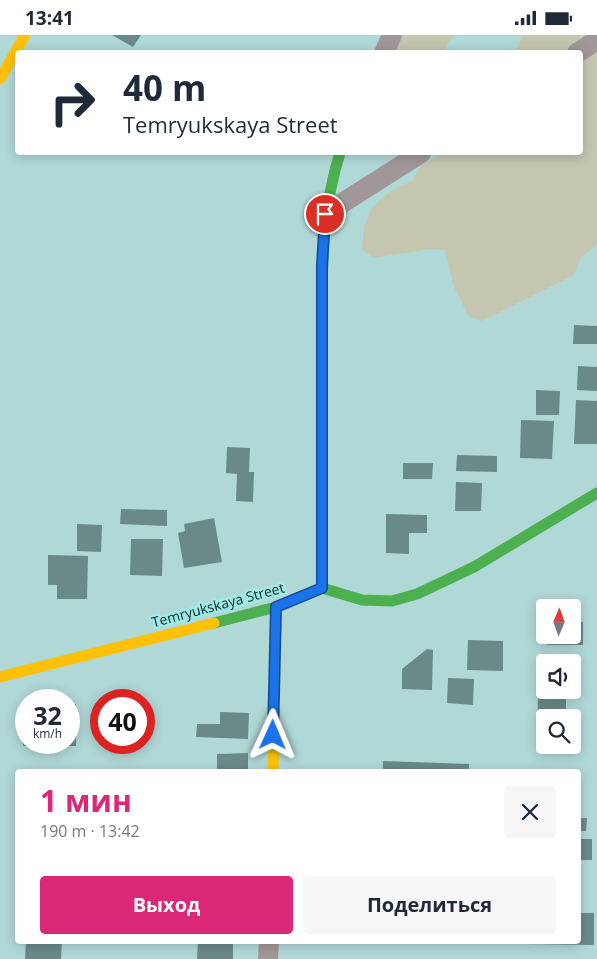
<!DOCTYPE html>
<html lang="ru">
<head>
<meta charset="utf-8">
<style>
	body { margin:0; font-family:"Open Sans",sans-serif; background:#f6f6f7; color:#1f2937; height:100vh; display:flex; flex-direction:column; font-size:19px; white-space:nowrap }
	* { box-sizing:border-box; margin:0 }
	p { font-size:16px; color:#747a83 }
	.icon { flex:none; width:28px; height:28px; fill:none; stroke:currentColor; stroke-width:2; stroke-linecap:round; stroke-linejoin:round }
	.map { position:relative; flex:1; overflow:hidden }
	.details { position:absolute; left:15px; top:734px; width:566px; height:175px; display:flex; flex-direction:column; background:#fff; border-radius:5px; box-shadow:0 2px 12px #0003 }
	.details>* { flex:none }
	.hud { position:absolute; left:15px; top:15px; width:568px; height:105px; border-radius:5px; box-shadow:0 2px 12px #0003; background:#fff; color:#1f2937; overflow:hidden }
	.needle { width:32px; rotate:2deg }
	.tools { position:absolute; left:536px; top:564px; display:grid; gap:10px }
	.tools a { display:grid; place-items:center; width:45px; height:45px; border-radius:5px; background:#fff; box-shadow:0 2px 12px #0003; font-size:25px }
	.speed { position:absolute; left:15px; top:654px; display:flex; gap:10px; font-size:25px; font-weight:700; text-align:center }
	.speed>* { display:grid; place-content:center; width:65px; height:65px; border-radius:50%; background:#fff; box-shadow:0 2px 12px #0003; line-height:1 }
	.speed small { font-size:12px; font-weight:400 }
	.speed .limit { border:8px solid #d22; background:#fff; color:#111 }
	.pin { position:absolute; display:grid; place-items:center; width:42px; height:42px; color:#fff; margin:-21px; border:2px solid #fff; border-radius:50%; box-shadow:0 1px 5px #0007 }
	.me { position:absolute; width:55px; margin:-28px; rotate:1deg; stroke-linejoin:round; filter:drop-shadow(0 0 4px #0008) }
	.turn { display:flex; align-items:center; gap:18px; height:105px; padding:0 25px; font-size:22px }
	.turn .icon { width:65px; height:65px; stroke-width:2.5 }
	.turn b { display:block; font-size:35px; line-height:42px }
	.round { display:grid; place-items:center; flex:none; width:52px; height:52px; border-radius:5px; background:#f6f6f7 }
	.summary { display:flex; align-items:center; justify-content:space-between; height:85px; padding:0 25px }
	h1 { font-size:30px; font-weight:700; line-height:38px; color:#db2777 }
	.cta { display:flex; gap:10px; margin-top:auto; padding:10px 25px }
	.cta a { flex:1; height:58px; border-radius:5px; background:#db2777; color:#fff; font-size:20px; font-weight:700; line-height:58px; text-align:center }
	.cta a+a { background:#f6f6f7; color:#1f2937 }
	.status { display:flex; justify-content:space-between; align-items:center; height:35px; padding:0 25px; background:#fff; direction:ltr }
	.status svg { height:14px; fill:currentColor }
	.map>svg:first-child { display:block }
</style>
</head>
<body>
<div class="status"><b>13:41</b><svg viewBox="0 0 49 12"><path d="M0 12V9h3v3zM5 12V6h3v6zM10 12V3h3v9zM15 12V0h3v12zM26 1h20v11H26zM47 4h2v5h-2z"/></svg></div>
<div class="map">
<svg width="597" height="924" viewBox="0 0 597 924">
	<rect width="100%" height="100%" fill="#b0d8d7"/>
	<!-- green -->
	<path fill="#c5c6af" d="M 399,0 L 455,0 L 447,9 L 444,17 L 392,18 Z
		M 523,0 L 580,0 L 578,10 L 566,17 L 514,18 Z
		M 597,15 L 597,210 L 581,222 L 574,240 L 482,286 L 469,282 L 454,252 L 445,215 L 429,214 L 374,223 L 362,214 L 364,191 L 372,172 L 392,155 L 413,145 L 421,130 L 443,118 L 580,118 L 580,27 Z"/>
	<!-- building -->
	<path fill="#6a8a8a" d="M 112,0 L 141,0 L 133,12 Z
		M 574,290 L 597,291 L 597,309 L 573,309 Z
		M 578,331 L 597,332 L 597,356 L 577,355 Z
		M 536,355 L 560,356 L 559,380 L 536,380 Z
		M 576,365 L 597,366 L 597,409 L 574,409 Z
		M 521,385 L 554,386 L 552,424 L 520,423 Z
		M 227,412 L 250,413 L 249,437 L 254,437 L 253,467 L 236,466 L 237,439 L 226,438 Z
		M 457,420 L 497,421 L 497,437 L 456,436 Z
		M 403,428 L 433,428 L 432,444 L 403,444 Z
		M 456,447 L 482,448 L 481,476 L 455,476 Z
		M 121,474 L 167,475 L 167,491 L 120,489 Z
		M 386,479 L 427,480 L 427,498 L 409,498 L 409,519 L 386,518 Z
		M 214,483 L 222,527 L 184,533 L 178,498 L 185,496 L 184,489 Z
		M 77,489 L 102,490 L 101,517 L 77,516 Z
		M 131,504 L 163,504 L 162,541 L 130,540 Z
		M 48,520 L 88,521 L 87,564 L 57,564 L 57,550 L 48,550 Z
		M 572,587 L 583,587 L 583,610 L 547,610 L 547,600 L 572,600 Z
		M 468,605 L 503,606 L 503,636 L 467,635 Z
		M 427,614 L 433,615 L 432,655 L 402,654 L 402,634 Z
		M 448,643 L 474,644 L 473,670 L 447,668 Z
		M 538,662 L 566,662 L 566,682 L 545,682 L 545,694 L 537,694 Z
		M 23,669 L 26,669 L 26,708 L 69,708 L 69,669 L 76,669 L 76,711 L 23,711 Z
		M 220,677 L 249,678 L 248,704 L 196,702 L 197,689 L 220,689 Z
		M 248,718 L 248,736 L 217,736 L 217,719 Z
		M 383,726 L 469,729 L 469,736 L 383,736 Z
		M 579,783 L 587,783 L 586,796 L 579,796 Z
		M 579,804 L 592,804 L 592,825 L 579,825 Z
		M 579,878 L 594,878 L 594,910 L 525,909 L 525,906 L 579,906 Z
		M 26,906 L 62,906 L 61,924 L 25,924 Z
		M 198,906 L 233,906 L 233,924 L 197,924 Z"/>
	<g fill="none" stroke-linecap="round" stroke-linejoin="round">
		<!-- street -->
		<path stroke="#a19798" stroke-width="20" d="M 384,18 L 392,0
			M 577,18 L 597,5
			M 325,179 L 421,118
			M 268,924 L 269,906"/>
		<!-- fast -->
		<path stroke="#4caf50" stroke-width="11" d="M 322,280 C 322,225 323,171 340,118
			M 214,588 L 276,572 L 322,553 L 362,565 L 392,566 L 417,559 L 474,532 L 597,458"/>
		<!-- slow -->
		<path stroke="#ffc107" stroke-width="11" d="M 0,44 L 25,0
			M 0,642 L 214,588
			M 273,736 L 276,572"/>
		<!-- jam -->
		<path stroke="#c62828" stroke-width="11" d="M 322,280 L 322,553"/>
	</g>
	<g fill="none" stroke-linecap="round" stroke-linejoin="round">
		<!-- route casing -->
		<g stroke="#114b97" stroke-width="12">
			<path id="route" d="M 273,700 L 276,572 L 322,553 L 322,231 L 325,179"/>
		</g>
		<!-- route -->
		<use href="#route" stroke="#1a73e8" stroke-width="9"/>
	</g>
	<g text-anchor="middle" stroke-width="5" stroke-linejoin="round" paint-order="stroke">
		<!-- street labels -->
		<g font-size="14" fill="#0a2a29" stroke="#9fe9e7">
			<text transform="translate(218 570) rotate(-15)" y="5">Temryukskaya Street</text>
		</g>
	</g>
</svg>
<div class="tools">
<a><svg class="needle" viewBox="-14 -14 28 28"><path d="M0-13l5 13h-10z" fill="#e53935"/><path d="M0 13l5-13h-10z" fill="#747a83"/></svg></a>
<a><svg class="icon" aria-label="sound" viewBox="0 0 24 24"><path d="M4 9h4l5-4v14l-5-4H4zM17 9q2 3 0 6"/></svg></a>
<a><svg class="icon" aria-label="search" viewBox="0 0 24 24"><circle cx="10" cy="10" r="6"/><path d="M15 15l6 6"/></svg></a>
</div>
<div class="speed"><div>32<small>km/h</small></div><div class="limit">40</div></div>
<div class="pin" style="left:325px;top:179px;background:#d93025"><svg class="icon" aria-label="arrive" viewBox="0 0 24 24"><path d="M6 21V4h12l-3 4 3 4H6"/></svg></div>
<svg class="me" style="left:273px;top:700px" viewBox="-20 -20 40 40"><path d="M0-17L14 15 0 8-14 15z" fill="#1a73e8" stroke="#fff" stroke-width="4"/></svg>
<div class="hud">
<div class="turn"><svg class="icon" aria-label="right" viewBox="0 0 24 24"><path d="M7 20v-9h11M14 6l5 5-5 5"/></svg><div><b>40 m</b>Temryukskaya Street</div></div>
</div>
<section class="details">
<div class="summary"><div><h1>1 мин</h1><p>190 m · 13:42</p></div><a class="round"><svg class="icon" aria-label="close" viewBox="0 0 24 24"><path d="M6 6l12 12M18 6L6 18"/></svg></a></div>
<div class="cta"><a>Выход</a><a>Поделиться</a></div>
</section>
</div>
</body>
</html>
